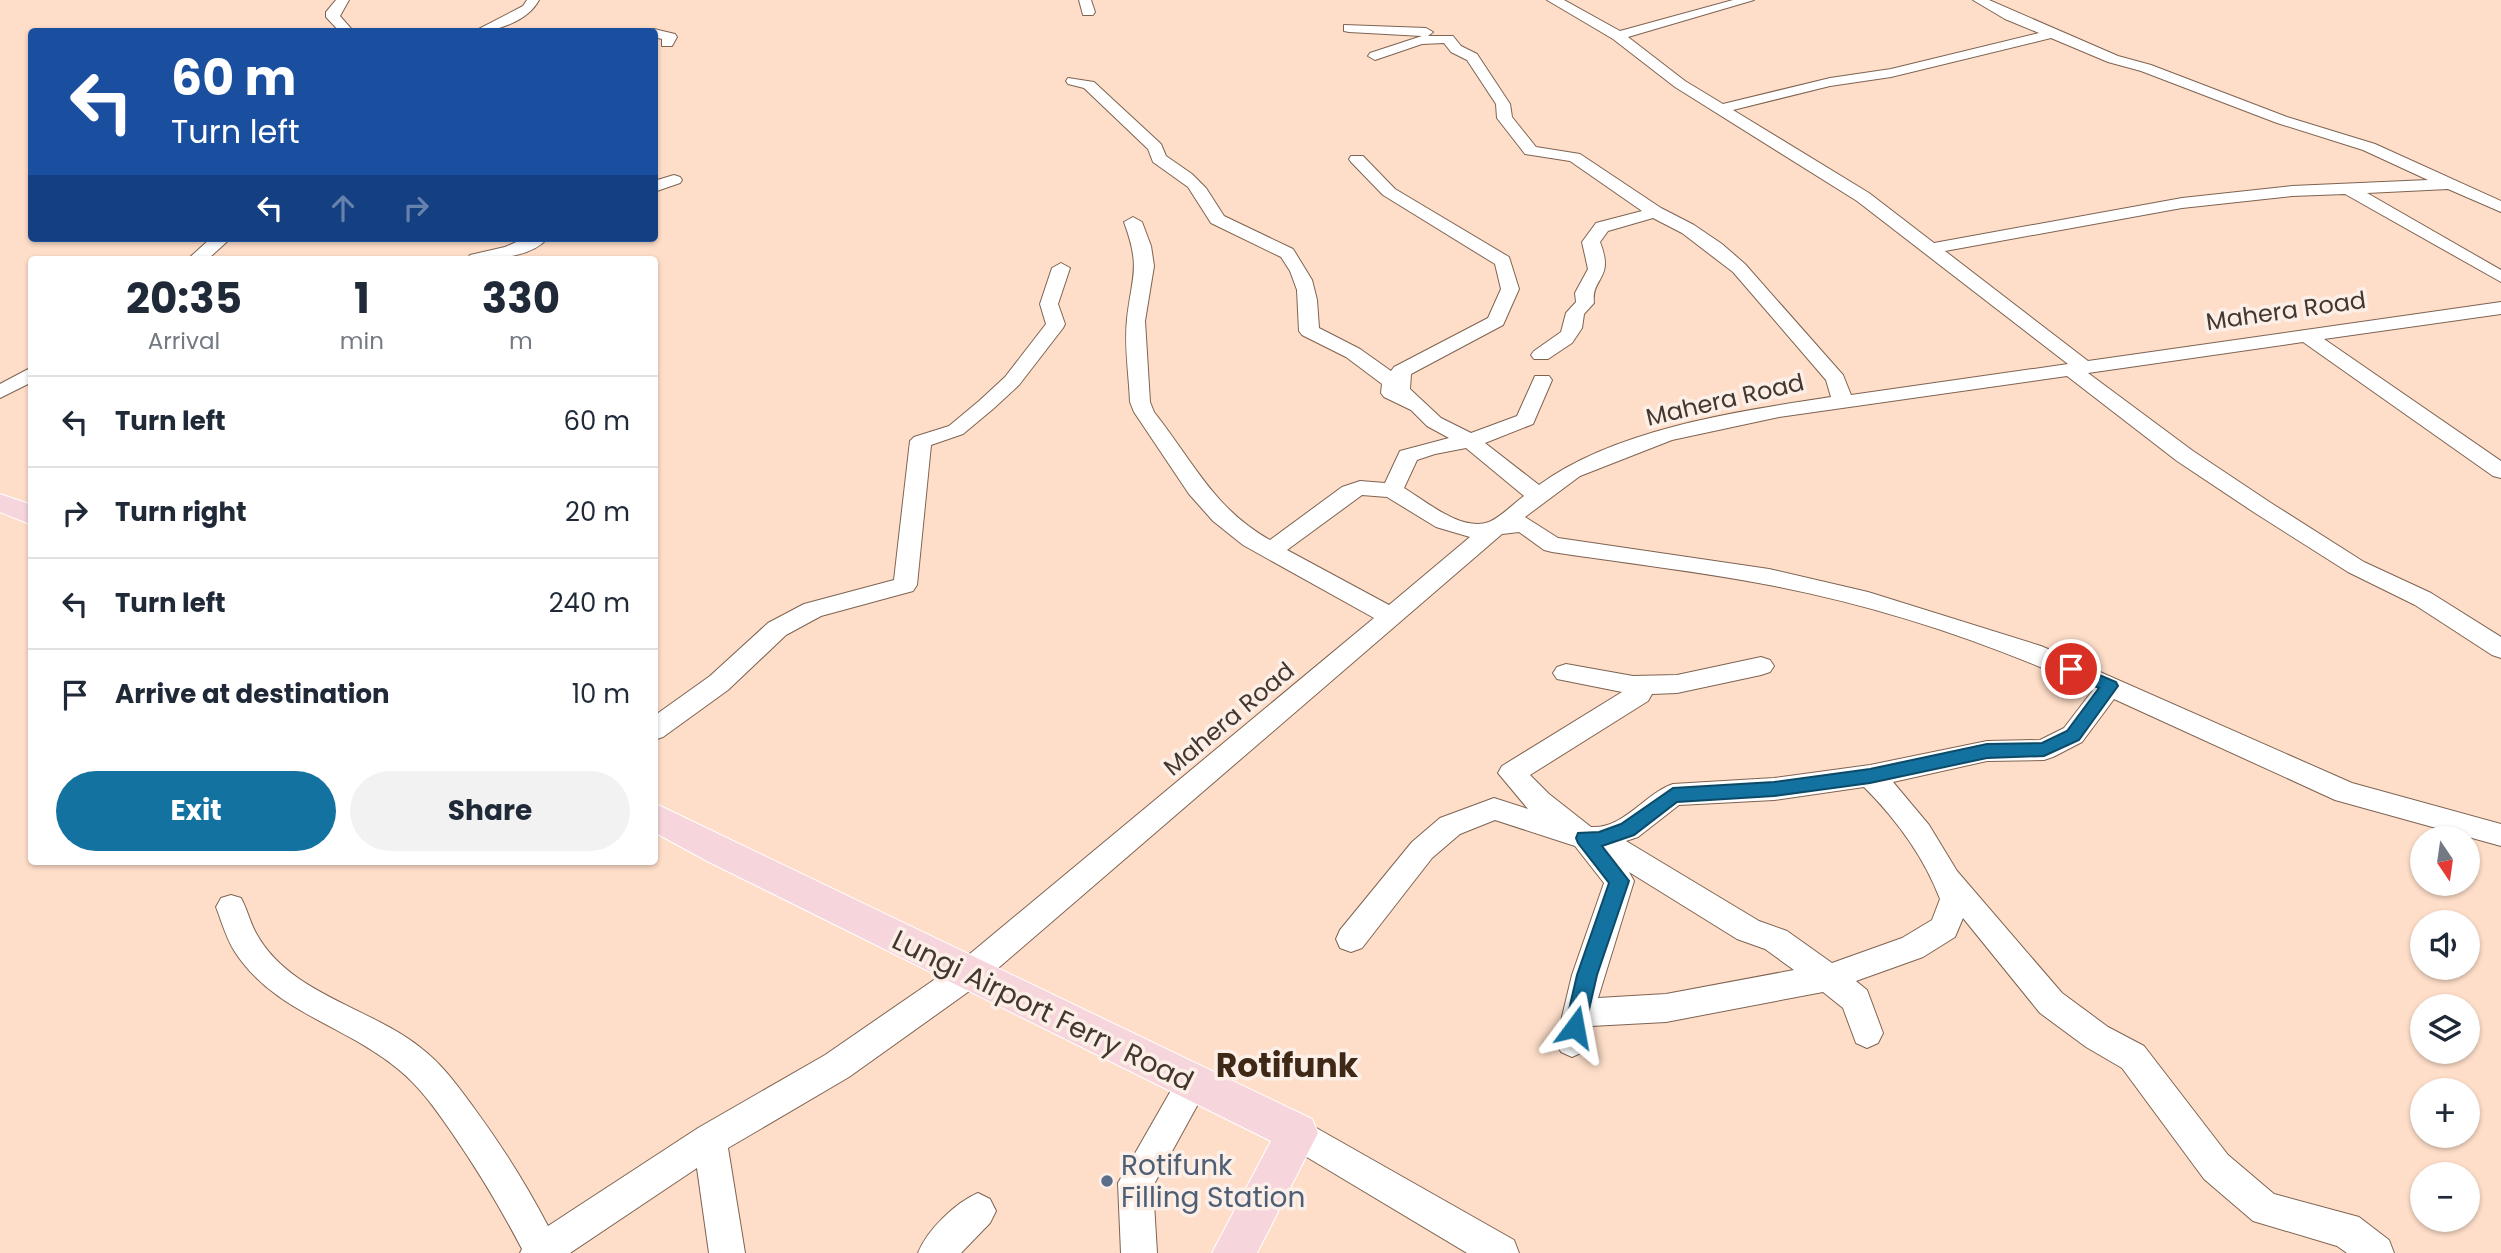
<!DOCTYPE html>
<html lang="en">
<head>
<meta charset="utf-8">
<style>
	body { margin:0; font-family:Poppins,sans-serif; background:#f2f2f3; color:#1f2937; height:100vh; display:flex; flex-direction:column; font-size:26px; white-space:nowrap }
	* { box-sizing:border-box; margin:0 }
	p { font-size:23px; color:#747a83 }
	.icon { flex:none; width:38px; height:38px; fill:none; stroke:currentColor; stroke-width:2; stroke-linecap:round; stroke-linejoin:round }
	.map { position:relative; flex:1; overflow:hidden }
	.drawer { position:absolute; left:28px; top:256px; width:630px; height:609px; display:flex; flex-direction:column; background:#fff; border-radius:7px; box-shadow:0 2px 5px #0004 }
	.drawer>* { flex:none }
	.hud { position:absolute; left:28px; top:28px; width:630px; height:214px; border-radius:7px; box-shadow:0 2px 5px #0004; background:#1a4fa0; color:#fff; overflow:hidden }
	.needle { width:46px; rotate:167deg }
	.buttons { position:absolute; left:2410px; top:826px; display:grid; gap:14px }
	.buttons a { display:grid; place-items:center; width:70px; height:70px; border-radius:50%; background:#fff; box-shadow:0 2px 5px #0004; font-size:35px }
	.pin { position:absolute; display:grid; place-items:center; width:60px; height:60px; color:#fff; margin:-30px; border:4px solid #fff; border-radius:50%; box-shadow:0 2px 7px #0007 }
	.me { position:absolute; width:77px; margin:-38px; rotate:13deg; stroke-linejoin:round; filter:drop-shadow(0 0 5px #0008) }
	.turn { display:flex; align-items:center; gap:24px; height:147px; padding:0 28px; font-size:32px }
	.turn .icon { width:91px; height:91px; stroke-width:2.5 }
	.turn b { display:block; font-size:49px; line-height:60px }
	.lanes { display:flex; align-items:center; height:66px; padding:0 28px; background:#0003; justify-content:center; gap:35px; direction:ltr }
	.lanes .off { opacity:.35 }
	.eta { display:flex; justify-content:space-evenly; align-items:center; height:119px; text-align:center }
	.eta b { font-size:42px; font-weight:700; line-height:49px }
	.action { display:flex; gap:14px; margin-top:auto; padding:14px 28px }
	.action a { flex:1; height:80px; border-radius:42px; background:#1372a0; color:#fff; font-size:28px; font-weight:700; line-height:80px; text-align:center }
	.action a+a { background:#f2f2f3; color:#1f2937 }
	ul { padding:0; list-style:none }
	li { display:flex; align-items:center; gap:21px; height:91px; padding:0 28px; border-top:2px solid #e0e1e3 }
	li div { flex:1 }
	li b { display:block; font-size:26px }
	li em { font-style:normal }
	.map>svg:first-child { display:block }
</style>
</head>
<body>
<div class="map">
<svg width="2501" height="1253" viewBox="0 0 2501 1253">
	<rect width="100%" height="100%" fill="#fedec9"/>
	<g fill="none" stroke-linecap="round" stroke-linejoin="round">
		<!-- minor casing -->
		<g stroke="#7e6351" stroke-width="2">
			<path id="minor" d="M 336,0 L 349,0 L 340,16 L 354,32 L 340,32 L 326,17 L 326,12 Z
				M 527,0 L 539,0 C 528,21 496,32 473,32 L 523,6 Z
				M 1079,0 L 1091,0 L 1095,12 L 1093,15 L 1083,15 Z
				M 1547,0 L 1564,0 L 1620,31 L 1733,0 L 1754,0 L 1628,37 L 1685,81 L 1723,104 L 1830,78 L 1891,69 L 2039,33 L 2005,19 L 1973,0 L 1989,0 L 2118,56 L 2151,65 L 2287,117 L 2375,144 L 2501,201 L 2501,212 L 2448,189 L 2367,193 L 2501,270 L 2501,282 L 2345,194 L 2292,196 L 2182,208 L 1945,251 L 2088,361 L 2501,302 L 2501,314 L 2324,339 L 2501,461 L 2501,478 L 2493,476 L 2303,342 L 2088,373 L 2193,451 L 2271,503 L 2364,562 L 2431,593 L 2501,637 L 2501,658 L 2492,655 L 2415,605 L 2348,572 L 2255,513 L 2177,461 L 2067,376 L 1779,417 L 1672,440 L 1580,476 L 1525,517 L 1558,538 L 1769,569 L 1868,592 L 2041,646 L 2352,783 L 2501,824 L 2501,846 L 2335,800 L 2114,699 L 2082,742 L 2053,757 L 2044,760 L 1987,761 L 1893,782 L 1929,825 L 1957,871 L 2062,993 L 2108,1027 L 2144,1046 L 2228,1155 L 2274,1194 L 2359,1217 L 2389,1240 L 2394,1253 L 2347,1253 L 2337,1246 L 2253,1221 L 2204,1179 L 2122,1068 L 2086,1047 L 2040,1013 L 1963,918 L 1955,937 L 1923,957 L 1856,981 L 1867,990 L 1883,1033 L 1878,1043 L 1867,1048 L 1856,1043 L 1843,1008 L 1823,992 L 1666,1022 L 1591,1026 L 1583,1052 L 1572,1057 L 1561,1052 L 1556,1042 L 1572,975 L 1604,883 L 1575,846 L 1495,820 L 1460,834 L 1432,858 L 1362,948 L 1351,952 L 1340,948 L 1336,939 L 1340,930 L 1412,842 L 1440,818 L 1494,798 L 1528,809 L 1498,773 L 1502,766 L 1622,692 L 1557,679 L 1553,673 L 1557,667 L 1566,664 L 1633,676 L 1677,675 L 1761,657 L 1770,660 L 1774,666 L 1770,672 L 1761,675 L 1677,693 L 1652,694 L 1648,701 L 1530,775 L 1549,794 L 1591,827 C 1624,829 1644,794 1673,784 L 1774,778 L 1870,765 L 1987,741 L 2040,740 L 2064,728 L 2093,690 C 1990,643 1880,606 1769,585 C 1697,571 1624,563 1552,552 L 1544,550 L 1519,532 L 1502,534 L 982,982 L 849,1077 L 728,1148 L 745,1253 L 709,1253 L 697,1168 L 570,1253 L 520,1253 L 522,1249 C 500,1207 477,1169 450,1130 C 434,1107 420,1087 398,1069 C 345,1025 274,1012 235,952 C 226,938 222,922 216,907 L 221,898 L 231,895 L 241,898 C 247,909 250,922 256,933 C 289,994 370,1007 421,1048 C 443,1065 457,1085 474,1108 C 502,1146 526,1184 548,1226 L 698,1128 L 825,1055 L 960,962 L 1374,618 L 1243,545 L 1213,521 L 1189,494 L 1134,412 L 1130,402 C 1129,375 1124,346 1127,319 C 1132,275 1141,268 1124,222 L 1133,217 L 1142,222 L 1151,246 L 1154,266 L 1145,321 L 1150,402 L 1154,412 C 1193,461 1213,508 1270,540 L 1342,487 L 1360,481 L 1385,483 L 1400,451 L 1449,438 L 1427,426 L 1411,410 L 1384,397 L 1381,393 L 1382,384 L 1346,357 L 1302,335 L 1299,331 L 1297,290 L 1290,271 L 1281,257 L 1211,223 L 1188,187 L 1153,162 L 1148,149 L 1084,88 L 1068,84 L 1066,81 L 1068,78 L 1094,82 L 1161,144 L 1166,156 L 1192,174 L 1206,188 L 1224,216 L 1293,249 L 1312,280 L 1317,300 L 1319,328 L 1360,349 L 1391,371 L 1394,367 L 1488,318 L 1501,289 L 1495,264 L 1383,195 L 1351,162 L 1349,159 L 1351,156 L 1363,156 L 1395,189 L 1509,257 L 1519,289 L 1503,325 L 1411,374 L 1410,389 L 1441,418 L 1471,433 L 1517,416 L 1535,376 L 1549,376 L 1552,380 L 1533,424 L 1485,443 L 1539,485 C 1615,429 1739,411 1831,397 L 1826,380 L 1733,272 L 1682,233 L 1653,218 L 1608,231 L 1600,242 C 1615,280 1591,277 1594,303 L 1584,314 L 1582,328 L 1572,343 L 1548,359 L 1534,359 L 1531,355 L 1534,351 L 1561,332 L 1566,313 L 1576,302 L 1575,293 L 1588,269 L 1582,242 L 1596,223 L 1642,211 L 1570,161 L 1525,154 L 1497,118 L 1496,104 L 1467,60 L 1451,52 L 1444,43 L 1422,44 L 1375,60 L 1368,56 L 1370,53 L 1422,36 L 1349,32 L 1344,31 L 1344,25 L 1426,28 L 1433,32 L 1428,36 L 1453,36 L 1461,46 L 1477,54 L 1510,104 L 1512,117 L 1536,147 L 1580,154 L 1661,208 L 1694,225 L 1722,244 L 1745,264 L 1843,375 L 1851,395 L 2068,364 L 1857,201 L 1675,87 L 1613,39 ZM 2051,38 L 2108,62 L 2141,71 L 2277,123 L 2363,150 L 2428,180 L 2292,186 L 2182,198 L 1934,243 L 1869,193 L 1733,110 L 1830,86 L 1891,77 ZM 1466,448 L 1524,496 C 1514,503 1501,517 1489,522 C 1461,532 1426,501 1404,488 L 1417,460 L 1435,454 ZM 1362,495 L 1387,497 L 1436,527 L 1470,537 L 1389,605 L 1287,550 ZM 1864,787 C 1896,819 1924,857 1940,899 L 1932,920 L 1902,938 L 1832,963 L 1787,931 L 1759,921 L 1626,841 L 1638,837 L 1679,805 L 1774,800 ZM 1629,872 L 1737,939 L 1765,949 L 1794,970 L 1666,994 L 1598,998 L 1634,881 Z
				M 654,29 L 675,34 L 677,37 L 672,46 L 662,46 L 662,39 L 654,37 L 654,32 L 648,32 Z
				M 674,175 L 680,177 L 682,180 L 680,183 L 654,192 L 654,181 Z
				M 211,238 L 231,238 L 208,259 L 188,259 Z
				M 525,238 L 548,238 C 529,259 493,259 467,259 L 470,255 L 505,247 Z
				M 1061,263 L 1070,268 L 1058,304 L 1065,324 L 1063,328 L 1019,385 L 993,409 L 963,434 L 931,445 L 917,585 L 913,591 L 821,616 L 786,635 L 728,690 L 663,737 L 654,740 L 654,716 L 710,676 L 768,623 L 804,604 L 894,580 L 910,441 L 914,437 L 949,426 L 979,401 L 1005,377 L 1046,324 L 1040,304 L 1052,268 Z
				M 32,367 L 32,382 L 0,398 L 0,384 Z
				M 1193,1069 L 1205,1073 L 1209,1084 L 1153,1186 L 1157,1253 L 1121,1253 L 1118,1183 L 1181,1073 Z
				M 1297,1117 L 1514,1240 L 1519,1253 L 1467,1253 L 1285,1144 L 1280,1133 L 1285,1122 Z
				M 978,1193 L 990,1199 L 996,1211 L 990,1223 L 961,1253 L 918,1253 C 927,1230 955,1203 978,1193 Z"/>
		</g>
		<!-- major casing -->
		<g stroke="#fff" stroke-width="2">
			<path id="major" d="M 0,494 L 32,505 L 32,525 L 0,512 Z
				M 654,803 L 1312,1119 L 1318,1133 L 1257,1253 L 1212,1253 L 1271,1141 L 707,861 L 654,832 Z"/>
		</g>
		<!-- minor -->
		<use href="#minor" fill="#fff" fill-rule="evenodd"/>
		<!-- major -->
		<use href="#major" fill="#f6d6dc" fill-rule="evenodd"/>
	</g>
	<!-- route -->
	<path fill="#1372a0" stroke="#0c4a68" stroke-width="2" d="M 2071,663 L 2116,682 L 2118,686 L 2079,740 L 2044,756 L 1987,758 L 1870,783 L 1774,796 L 1677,802 L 1634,835 L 1602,846 L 1629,881 L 1597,975 L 1585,1027 L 1582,1034 L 1575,1037 L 1568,1034 L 1565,1027 L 1577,975 L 1609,883 L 1578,843 L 1576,838 L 1578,833 L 1599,832 L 1621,824 L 1673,788 L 1774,782 L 1870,769 L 1987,744 L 2042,743 L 2067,731 L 2099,688 L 2065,673 L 2063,669 Z"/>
	<!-- markers -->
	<circle fill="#5c6f8a" stroke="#fcefe7" stroke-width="2.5" cx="1107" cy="1181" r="7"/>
	<g text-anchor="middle" stroke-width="7" stroke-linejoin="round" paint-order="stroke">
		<!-- street labels -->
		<g font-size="24" fill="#43372f" stroke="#fcefe7">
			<text transform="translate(2286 311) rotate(-8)" y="8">Mahera Road</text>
			<text transform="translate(1725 400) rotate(-13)" y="8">Mahera Road</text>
			<text transform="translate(1229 719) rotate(-40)" y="8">Mahera Road</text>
		</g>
		<!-- near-street labels -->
		<g font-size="28" fill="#43372f" stroke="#fcefe7">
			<text transform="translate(1043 1010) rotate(26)" y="10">Lungi Airport Ferry Road</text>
		</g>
		<!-- near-service labels -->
		<g font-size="28" fill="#4e5e75" stroke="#fcefe7" text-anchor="start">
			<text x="1121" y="1175">Rotifunk<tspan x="1121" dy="32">Filling Station</tspan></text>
		</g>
		<!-- near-quarter labels -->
		<g font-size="33" font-weight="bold" fill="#402817" stroke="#fcefe7">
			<text x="1287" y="1077">Rotifunk</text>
		</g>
	</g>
</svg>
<div class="buttons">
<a><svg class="needle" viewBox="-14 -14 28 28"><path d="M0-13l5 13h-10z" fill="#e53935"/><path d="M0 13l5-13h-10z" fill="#747a83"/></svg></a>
<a><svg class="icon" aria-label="sound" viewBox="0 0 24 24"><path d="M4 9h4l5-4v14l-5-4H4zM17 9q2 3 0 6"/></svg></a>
<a><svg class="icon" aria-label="layers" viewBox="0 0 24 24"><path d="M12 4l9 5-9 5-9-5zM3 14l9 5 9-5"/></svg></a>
<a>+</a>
<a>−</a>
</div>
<div class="pin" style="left:2071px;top:669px;background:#d93025"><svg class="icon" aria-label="arrive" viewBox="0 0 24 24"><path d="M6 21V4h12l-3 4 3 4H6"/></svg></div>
<svg class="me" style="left:1575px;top:1027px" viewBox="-20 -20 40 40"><path d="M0-17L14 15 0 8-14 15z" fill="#1372a0" stroke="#fff" stroke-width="4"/></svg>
<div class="hud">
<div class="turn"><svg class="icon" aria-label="left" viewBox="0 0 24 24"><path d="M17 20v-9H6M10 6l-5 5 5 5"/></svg><div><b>60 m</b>Turn left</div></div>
<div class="lanes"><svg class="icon" aria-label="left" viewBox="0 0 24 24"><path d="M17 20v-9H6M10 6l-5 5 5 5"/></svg><svg class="icon off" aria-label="ahead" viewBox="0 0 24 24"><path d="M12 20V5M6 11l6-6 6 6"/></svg><svg class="icon off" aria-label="right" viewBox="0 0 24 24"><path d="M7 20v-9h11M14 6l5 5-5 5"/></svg></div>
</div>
<section class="drawer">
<div class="eta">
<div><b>20:35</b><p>Arrival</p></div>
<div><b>1</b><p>min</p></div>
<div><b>330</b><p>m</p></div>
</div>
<ul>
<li><svg class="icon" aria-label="left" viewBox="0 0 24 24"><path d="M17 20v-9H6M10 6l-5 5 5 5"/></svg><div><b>Turn left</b></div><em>60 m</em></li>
<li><svg class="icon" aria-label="right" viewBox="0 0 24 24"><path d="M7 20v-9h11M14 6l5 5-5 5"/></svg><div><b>Turn right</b></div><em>20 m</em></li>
<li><svg class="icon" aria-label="left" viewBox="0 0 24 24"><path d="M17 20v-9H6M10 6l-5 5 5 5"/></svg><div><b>Turn left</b></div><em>240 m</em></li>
<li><svg class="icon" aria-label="arrive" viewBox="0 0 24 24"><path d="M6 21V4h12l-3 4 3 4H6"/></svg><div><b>Arrive at destination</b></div><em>10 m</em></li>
</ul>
<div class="action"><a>Exit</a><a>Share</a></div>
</section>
</div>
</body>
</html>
